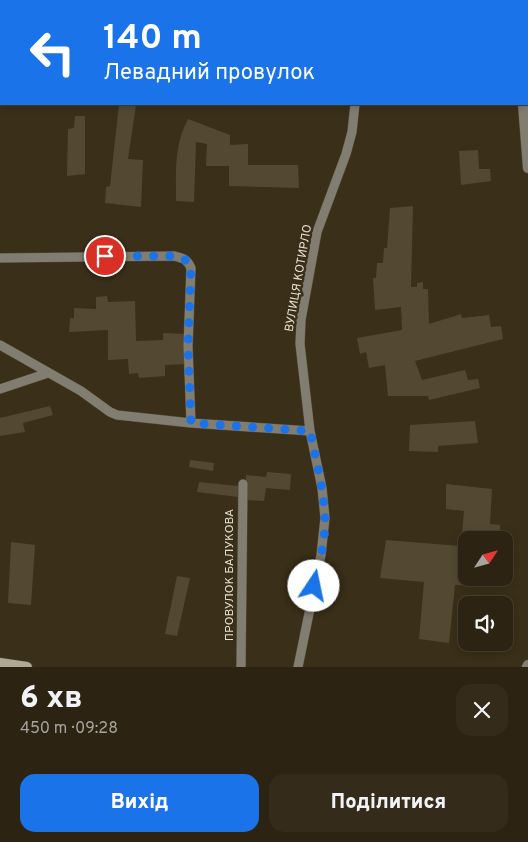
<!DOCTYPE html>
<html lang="uk">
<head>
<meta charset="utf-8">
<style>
	body { margin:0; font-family:Overpass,sans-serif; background:#342b1b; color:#f1f3f6; height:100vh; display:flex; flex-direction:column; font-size:19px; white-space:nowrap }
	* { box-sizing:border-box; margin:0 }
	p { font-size:16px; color:#a6a49f }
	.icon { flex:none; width:28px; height:28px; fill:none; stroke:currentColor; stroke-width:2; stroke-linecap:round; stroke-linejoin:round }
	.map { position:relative; height:667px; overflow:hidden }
	.details { display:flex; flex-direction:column; background:#2c2312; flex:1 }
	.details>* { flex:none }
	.top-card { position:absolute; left:0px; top:0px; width:529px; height:105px; box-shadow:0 2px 8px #0003,0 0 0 1px #484032; background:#1a73e8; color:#fff; overflow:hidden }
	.needle { width:32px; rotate:54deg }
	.controls { position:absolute; left:458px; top:531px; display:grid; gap:10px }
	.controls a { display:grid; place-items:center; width:55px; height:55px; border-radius:10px; background:#2c2312; box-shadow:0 2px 8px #0003,0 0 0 1px #484032; font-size:25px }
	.pin { position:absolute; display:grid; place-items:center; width:42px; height:42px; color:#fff; margin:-21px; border:2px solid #fff; border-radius:50%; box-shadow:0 1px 5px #0007 }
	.me { position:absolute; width:55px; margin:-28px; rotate:11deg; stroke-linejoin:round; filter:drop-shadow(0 0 4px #0008) }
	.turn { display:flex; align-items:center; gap:18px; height:105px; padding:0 20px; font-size:22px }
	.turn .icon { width:65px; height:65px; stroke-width:2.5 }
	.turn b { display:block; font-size:35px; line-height:42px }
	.round { display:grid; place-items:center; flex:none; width:52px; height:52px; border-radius:15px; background:#342b1b }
	.head { display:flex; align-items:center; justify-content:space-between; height:85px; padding:0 20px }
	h1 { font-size:30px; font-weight:800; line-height:38px }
	.action { display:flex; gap:10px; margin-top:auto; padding:10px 20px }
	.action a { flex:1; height:58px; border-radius:15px; background:#1a73e8; color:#fff; font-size:20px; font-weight:800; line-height:58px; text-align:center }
	.action a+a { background:#342b1b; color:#f1f3f6 }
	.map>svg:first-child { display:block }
</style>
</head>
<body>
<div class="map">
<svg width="528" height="667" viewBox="0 0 528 667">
	<rect width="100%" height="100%" fill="#3a2f18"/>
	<!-- green -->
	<path fill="#534932" d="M 119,104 L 136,105 L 128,159 L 143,160 L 141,207 L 105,203 L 106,187 L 110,186 Z
		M 75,116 L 85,116 L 85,174 L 67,176 L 68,129 L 74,128 Z
		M 188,119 L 230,135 L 230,145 L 248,144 L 248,165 L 298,165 L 299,188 L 229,186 L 229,166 L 206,166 L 207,144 L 196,142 L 194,202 L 176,201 C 176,173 174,144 188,119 Z
		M 478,150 L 479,169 L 490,169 L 491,181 L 461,185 L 459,151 Z
		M 413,206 L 411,287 L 417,287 L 417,283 L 423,282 L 423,289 L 428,289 L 429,324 L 461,314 L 462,318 L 489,315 L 491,327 L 501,326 L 503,339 L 415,361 L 422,380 L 465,370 L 468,380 L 478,379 L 480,388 L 429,400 L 428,396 L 388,396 L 385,365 L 369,368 L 366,352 L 360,354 L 357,338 L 402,330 L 401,307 L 375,310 L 373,278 L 376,278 L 377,263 L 383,263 L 384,248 L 387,248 L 390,208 Z
		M 107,296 L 108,302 L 135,301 L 136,341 L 163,340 L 163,333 L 185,334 L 187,364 L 165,365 L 165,376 L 139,378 L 138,373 L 129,374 L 128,359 L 108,360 L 108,330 L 69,332 L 70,318 L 74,318 L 74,308 L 96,309 L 96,297 Z
		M 50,406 L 53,415 L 23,423 L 25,432 L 0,436 L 0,418 Z
		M 475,421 L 478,443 L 438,446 L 438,452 L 409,451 L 410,425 Z
		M 190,460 L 214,463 L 213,471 L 189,467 Z
		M 267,472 L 291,474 L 290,490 L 266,488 L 264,501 L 246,500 L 246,475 L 266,477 Z
		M 199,482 L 238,486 L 238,497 L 197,492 Z
		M 446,484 L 492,489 L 490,524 L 500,525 L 500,536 L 462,534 L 464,511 L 446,509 Z
		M 386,540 L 460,546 L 460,557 L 466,558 L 466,578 L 474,578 L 474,586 L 455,585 L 449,643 L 419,639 L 424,582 L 380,578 Z
		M 11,542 L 35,545 L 31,605 L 8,603 Z
		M 177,576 L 190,578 L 177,636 L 165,634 Z"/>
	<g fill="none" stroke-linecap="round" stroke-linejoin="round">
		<!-- minor casing -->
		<g stroke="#564b36" stroke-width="10">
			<path id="minor" d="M 518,0 L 518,1
				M 176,1 L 177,0
				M 0,258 L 174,256 C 183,258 187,259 191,268 L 188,346 L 191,423
				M 0,345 L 81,391 L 110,412 L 117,415 L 191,423 L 310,431
				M 0,389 L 48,373
				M 241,667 L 243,484
				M 298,667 L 321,555 L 325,518 L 322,488 L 310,431 L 300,344 L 301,320 L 317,232 L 346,154 L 352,132 L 355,104"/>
		</g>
		<!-- tertiary casing -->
		<g stroke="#564b36" stroke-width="11">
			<path id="tertiary" d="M 0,39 L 1,39
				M 523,104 L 528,168
				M 527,667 L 528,665"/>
		</g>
		<!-- secondary casing -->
		<g stroke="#564b36" stroke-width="11">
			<path id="secondary" d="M 0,663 L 27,667"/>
		</g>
		<!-- minor -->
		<use href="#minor" stroke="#827d71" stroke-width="9"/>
		<!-- tertiary -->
		<use href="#tertiary" stroke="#827d71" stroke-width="10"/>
		<!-- secondary -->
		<use href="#secondary" stroke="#b0a795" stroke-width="10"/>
	</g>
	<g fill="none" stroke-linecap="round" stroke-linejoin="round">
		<!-- route -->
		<path stroke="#1a73e8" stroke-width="9" stroke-dasharray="0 16.2" d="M 105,256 L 174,256 C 183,258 187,259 191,268 L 188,346 L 191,423 L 310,431 C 316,459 323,487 325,516 C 326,539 319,564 314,586"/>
	</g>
	<g text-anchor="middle" stroke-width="5" stroke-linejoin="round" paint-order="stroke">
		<!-- street labels -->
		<g font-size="12" fill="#e6dfd1" stroke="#3a2f18">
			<text transform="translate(298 278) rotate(-80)" y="4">ВУЛИЦЯ КОТИРЛО</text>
			<text transform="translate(229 575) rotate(-90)" y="4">ПРОВУЛОК БАЛУКОВА</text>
		</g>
	</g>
</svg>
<div class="controls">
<a><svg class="needle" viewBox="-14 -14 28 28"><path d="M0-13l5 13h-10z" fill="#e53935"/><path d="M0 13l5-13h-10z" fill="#a6a49f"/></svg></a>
<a><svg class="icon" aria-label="sound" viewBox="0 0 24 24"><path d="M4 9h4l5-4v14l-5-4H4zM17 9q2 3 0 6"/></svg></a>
</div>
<div class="pin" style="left:105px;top:256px;background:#d93025"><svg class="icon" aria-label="arrive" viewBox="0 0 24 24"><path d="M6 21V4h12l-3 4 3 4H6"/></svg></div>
<svg class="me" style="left:314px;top:586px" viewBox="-20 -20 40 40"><circle r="19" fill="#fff"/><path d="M0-13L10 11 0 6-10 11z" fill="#1a73e8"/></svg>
<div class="top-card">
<div class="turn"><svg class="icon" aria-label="left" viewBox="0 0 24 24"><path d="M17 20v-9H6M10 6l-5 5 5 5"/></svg><div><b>140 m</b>Левадний провулок</div></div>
</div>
</div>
<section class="details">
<div class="head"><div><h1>6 хв</h1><p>450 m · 09:28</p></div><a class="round"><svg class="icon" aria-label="close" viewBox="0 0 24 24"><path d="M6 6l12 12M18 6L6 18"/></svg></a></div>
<div class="action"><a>Вихід</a><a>Поділитися</a></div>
</section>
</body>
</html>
